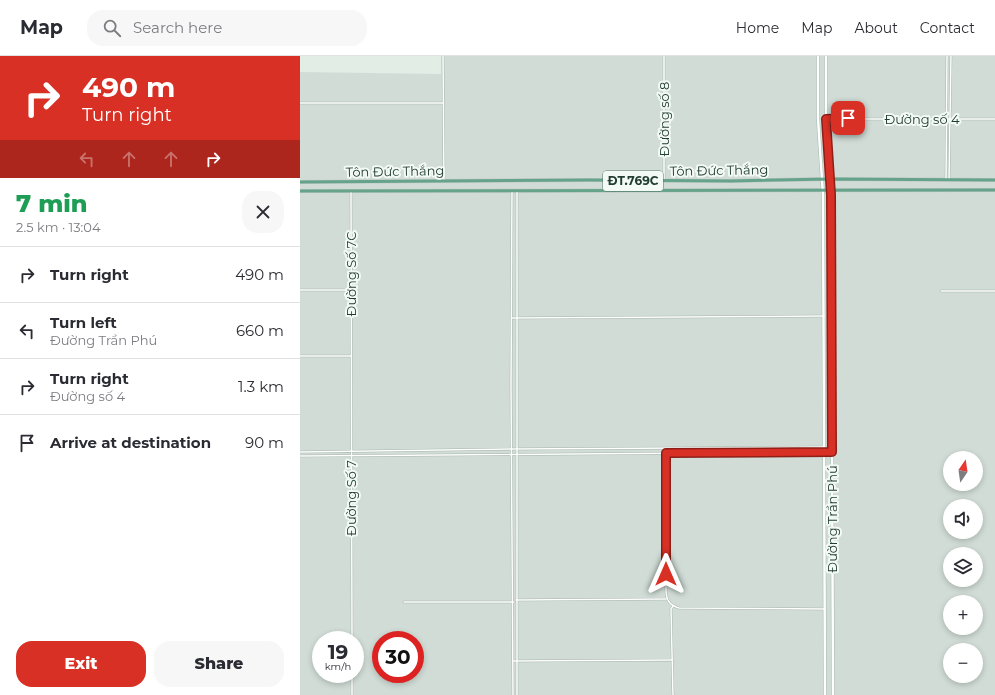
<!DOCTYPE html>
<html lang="en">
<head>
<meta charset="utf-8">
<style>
	body { margin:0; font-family:Montserrat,sans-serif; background:#f7f7f7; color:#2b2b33; height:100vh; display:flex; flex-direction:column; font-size:15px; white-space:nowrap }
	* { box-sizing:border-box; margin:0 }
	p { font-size:13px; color:#7c7c81 }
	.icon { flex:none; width:22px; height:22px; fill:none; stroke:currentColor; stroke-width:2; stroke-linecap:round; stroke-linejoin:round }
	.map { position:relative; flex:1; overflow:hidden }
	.details { display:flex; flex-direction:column; background:#fff; width:300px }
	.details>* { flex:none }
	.top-card { background:#d93025; color:#fff; overflow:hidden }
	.needle { width:26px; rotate:13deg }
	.controls { position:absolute; left:643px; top:395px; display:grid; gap:8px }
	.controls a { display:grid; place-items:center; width:40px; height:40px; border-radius:50%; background:#fff; box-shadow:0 2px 6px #0003; font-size:20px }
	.speed { position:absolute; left:12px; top:575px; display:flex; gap:8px; font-size:20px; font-weight:700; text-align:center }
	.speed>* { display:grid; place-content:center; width:52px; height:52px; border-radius:50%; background:#fff; box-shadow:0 2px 6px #0003; line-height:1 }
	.speed small { font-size:10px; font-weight:400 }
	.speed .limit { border:6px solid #d22; background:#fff; color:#111 }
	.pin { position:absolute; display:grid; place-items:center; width:34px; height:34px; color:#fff; margin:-17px; border-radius:8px; box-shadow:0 2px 6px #0006 }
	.me { position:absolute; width:44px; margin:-22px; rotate:0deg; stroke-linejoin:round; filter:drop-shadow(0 0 3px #0008) }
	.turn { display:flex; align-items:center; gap:14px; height:84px; padding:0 16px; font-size:18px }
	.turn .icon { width:52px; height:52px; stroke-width:2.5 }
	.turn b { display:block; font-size:28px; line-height:34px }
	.lanes { display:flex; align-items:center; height:38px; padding:0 16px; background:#0003; justify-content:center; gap:20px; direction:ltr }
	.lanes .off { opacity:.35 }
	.round { display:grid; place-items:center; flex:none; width:42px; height:42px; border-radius:16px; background:#f7f7f7 }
	.overview { display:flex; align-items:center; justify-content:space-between; height:68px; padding:0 16px }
	h1 { font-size:24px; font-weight:800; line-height:30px; color:#1e9e55 }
	.primary-button { display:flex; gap:8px; margin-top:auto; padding:8px 16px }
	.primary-button a { flex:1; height:46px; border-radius:16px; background:#d93025; color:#fff; font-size:16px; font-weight:800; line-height:46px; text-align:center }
	.primary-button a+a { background:#f7f7f7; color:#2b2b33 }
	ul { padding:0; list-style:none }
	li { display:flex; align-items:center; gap:12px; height:56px; padding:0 16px; border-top:1px solid #e1e1e2 }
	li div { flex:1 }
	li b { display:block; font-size:15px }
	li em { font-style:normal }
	header { display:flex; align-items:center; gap:24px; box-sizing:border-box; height:56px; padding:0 20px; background:#fff; border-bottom:1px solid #e1e1e2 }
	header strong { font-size:19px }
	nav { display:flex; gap:22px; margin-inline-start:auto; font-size:14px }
	.search { width:280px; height:36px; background:#f7f7f7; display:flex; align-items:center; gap:10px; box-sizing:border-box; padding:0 14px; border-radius:16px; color:#7c7c81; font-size:15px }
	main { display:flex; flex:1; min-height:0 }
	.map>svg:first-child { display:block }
</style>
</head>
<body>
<header>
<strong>Map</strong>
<div class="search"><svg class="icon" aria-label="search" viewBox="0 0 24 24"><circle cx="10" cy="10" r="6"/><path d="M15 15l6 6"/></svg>Search here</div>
<nav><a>Home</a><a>Map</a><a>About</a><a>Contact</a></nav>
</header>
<main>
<section class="details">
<div class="top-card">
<div class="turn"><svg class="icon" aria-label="right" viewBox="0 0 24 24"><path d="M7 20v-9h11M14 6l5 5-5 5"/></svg><div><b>490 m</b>Turn right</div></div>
<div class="lanes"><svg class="icon off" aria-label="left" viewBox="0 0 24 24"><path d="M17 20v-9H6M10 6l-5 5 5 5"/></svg><svg class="icon off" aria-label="ahead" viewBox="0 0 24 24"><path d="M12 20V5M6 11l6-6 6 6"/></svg><svg class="icon off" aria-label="ahead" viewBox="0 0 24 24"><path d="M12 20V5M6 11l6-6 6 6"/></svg><svg class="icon" aria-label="right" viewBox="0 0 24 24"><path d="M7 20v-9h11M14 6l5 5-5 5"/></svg></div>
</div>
<div class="overview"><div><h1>7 min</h1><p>2.5 km · 13:04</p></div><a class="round"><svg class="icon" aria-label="close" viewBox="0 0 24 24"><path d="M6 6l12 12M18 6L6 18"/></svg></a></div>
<ul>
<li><svg class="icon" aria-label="right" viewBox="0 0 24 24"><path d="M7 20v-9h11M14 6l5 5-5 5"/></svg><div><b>Turn right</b></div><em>490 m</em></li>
<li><svg class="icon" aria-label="left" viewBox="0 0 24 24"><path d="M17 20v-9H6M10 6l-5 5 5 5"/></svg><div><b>Turn left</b><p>Đường Trần Phú</p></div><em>660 m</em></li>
<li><svg class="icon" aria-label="right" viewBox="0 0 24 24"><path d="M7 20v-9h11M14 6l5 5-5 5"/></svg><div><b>Turn right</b><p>Đường số 4</p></div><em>1.3 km</em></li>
<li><svg class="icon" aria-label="arrive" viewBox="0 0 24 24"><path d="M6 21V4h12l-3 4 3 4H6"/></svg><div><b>Arrive at destination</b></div><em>90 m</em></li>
</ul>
<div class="primary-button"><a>Exit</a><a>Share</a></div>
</section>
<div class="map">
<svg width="695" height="639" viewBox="0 0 695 639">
	<rect width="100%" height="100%" fill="#e2ede6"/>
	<!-- built -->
	<path fill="#d0dcd5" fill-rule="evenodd" d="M 141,0 L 695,0 L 695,639 L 0,639 L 0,16 L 141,18 ZM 650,402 L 676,402 L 676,428 L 650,428 ZM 650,450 L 676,450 L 676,476 L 650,476 ZM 650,498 L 676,498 L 676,524 L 650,524 ZM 650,546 L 676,546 L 676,572 L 650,572 ZM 21,584 L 55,584 L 55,618 L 21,618 ZM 81,584 L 115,584 L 115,618 L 81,618 ZM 650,594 L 676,594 L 676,620 L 650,620 Z"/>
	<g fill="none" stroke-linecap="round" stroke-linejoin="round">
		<!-- street casing -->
		<g stroke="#a5b5ac" stroke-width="2.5">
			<path id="street" d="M 143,0 L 144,124
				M 0,47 L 143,47
				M 527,63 L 695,63
				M 649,123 L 651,0
				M 364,124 L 364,0
				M 646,124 L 647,0
				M 212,134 L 211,329 L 213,639
				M 51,135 L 52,584
				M 217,135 L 217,639
				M 0,234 L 50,234
				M 641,235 L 695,235
				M 212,262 L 524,260
				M 0,300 L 51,300
				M 366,393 L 366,533 C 366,544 369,549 379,552 L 525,553
				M 0,396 L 212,393 L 524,391
				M 0,400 L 524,396
				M 216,544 L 366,543
				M 104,546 L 214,546
				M 214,605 L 373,604
				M 52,618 L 52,639
				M 373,639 L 371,553 L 373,550"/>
		</g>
		<!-- secondary casing -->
		<g stroke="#a0b8ad" stroke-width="3.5">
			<path id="secondary" d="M 518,0 L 518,63 L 523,139 L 525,639
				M 526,0 L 526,63 L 531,139 L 533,639"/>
		</g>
		<!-- primary casing -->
		<g stroke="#c1c9c6" stroke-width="4">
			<path id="primary" d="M 0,126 L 289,124 L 431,125 L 530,123 L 695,124
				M 0,135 L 695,134"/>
		</g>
		<!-- street -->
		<use href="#street" stroke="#fff" stroke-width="1.5"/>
		<!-- secondary -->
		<use href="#secondary" stroke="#fff" stroke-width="2.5"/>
		<!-- primary -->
		<use href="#primary" stroke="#66a38b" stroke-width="3"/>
	</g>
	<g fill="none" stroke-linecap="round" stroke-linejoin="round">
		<!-- route casing -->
		<g stroke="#8d1f18" stroke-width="10">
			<path id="route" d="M 366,518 L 366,397 L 532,396 L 531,139 L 526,63 L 548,62"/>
		</g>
		<!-- route -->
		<use href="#route" stroke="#d93025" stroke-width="7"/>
	</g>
	<g text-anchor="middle" stroke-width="4" stroke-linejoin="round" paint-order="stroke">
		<!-- shield labels -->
		<rect fill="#f3f9f5" stroke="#61766c" stroke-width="1" x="303" y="115" width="60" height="20" rx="3"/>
		<g font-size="12" font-weight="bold" fill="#223e32">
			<text x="333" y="129">ĐT.769C</text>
		</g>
		<!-- street labels -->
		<g font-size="13" fill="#223e32" stroke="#f3f9f5">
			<text transform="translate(364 63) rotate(-90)" y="5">Đường số 8</text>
			<text x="622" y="68">Đường số 4</text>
			<text transform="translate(419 114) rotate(-1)" y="5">Tôn Đức Thắng</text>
			<text transform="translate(95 115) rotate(-1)" y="5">Tôn Đức Thắng</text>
			<text transform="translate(51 218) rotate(-90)" y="5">Đường Số 7C</text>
			<text transform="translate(51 442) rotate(-90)" y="5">Đường Số 7</text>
			<text transform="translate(532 463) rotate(-90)" y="5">Đường Trần Phú</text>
		</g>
	</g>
</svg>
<div class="controls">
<a><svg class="needle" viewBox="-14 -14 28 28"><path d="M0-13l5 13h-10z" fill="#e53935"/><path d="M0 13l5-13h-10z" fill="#7c7c81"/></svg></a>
<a><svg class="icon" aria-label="sound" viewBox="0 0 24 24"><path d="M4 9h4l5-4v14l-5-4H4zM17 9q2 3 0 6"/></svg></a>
<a><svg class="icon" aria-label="layers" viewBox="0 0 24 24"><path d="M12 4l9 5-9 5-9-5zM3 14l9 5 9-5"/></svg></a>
<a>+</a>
<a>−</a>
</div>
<div class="speed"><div>19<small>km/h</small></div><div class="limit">30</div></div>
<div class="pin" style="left:548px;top:62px;background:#d93025"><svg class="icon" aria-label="arrive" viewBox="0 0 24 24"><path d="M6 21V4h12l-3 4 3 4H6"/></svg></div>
<svg class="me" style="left:366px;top:518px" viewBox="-20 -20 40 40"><path d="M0-17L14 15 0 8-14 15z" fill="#d93025" stroke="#fff" stroke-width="4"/></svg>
</div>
</main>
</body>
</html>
